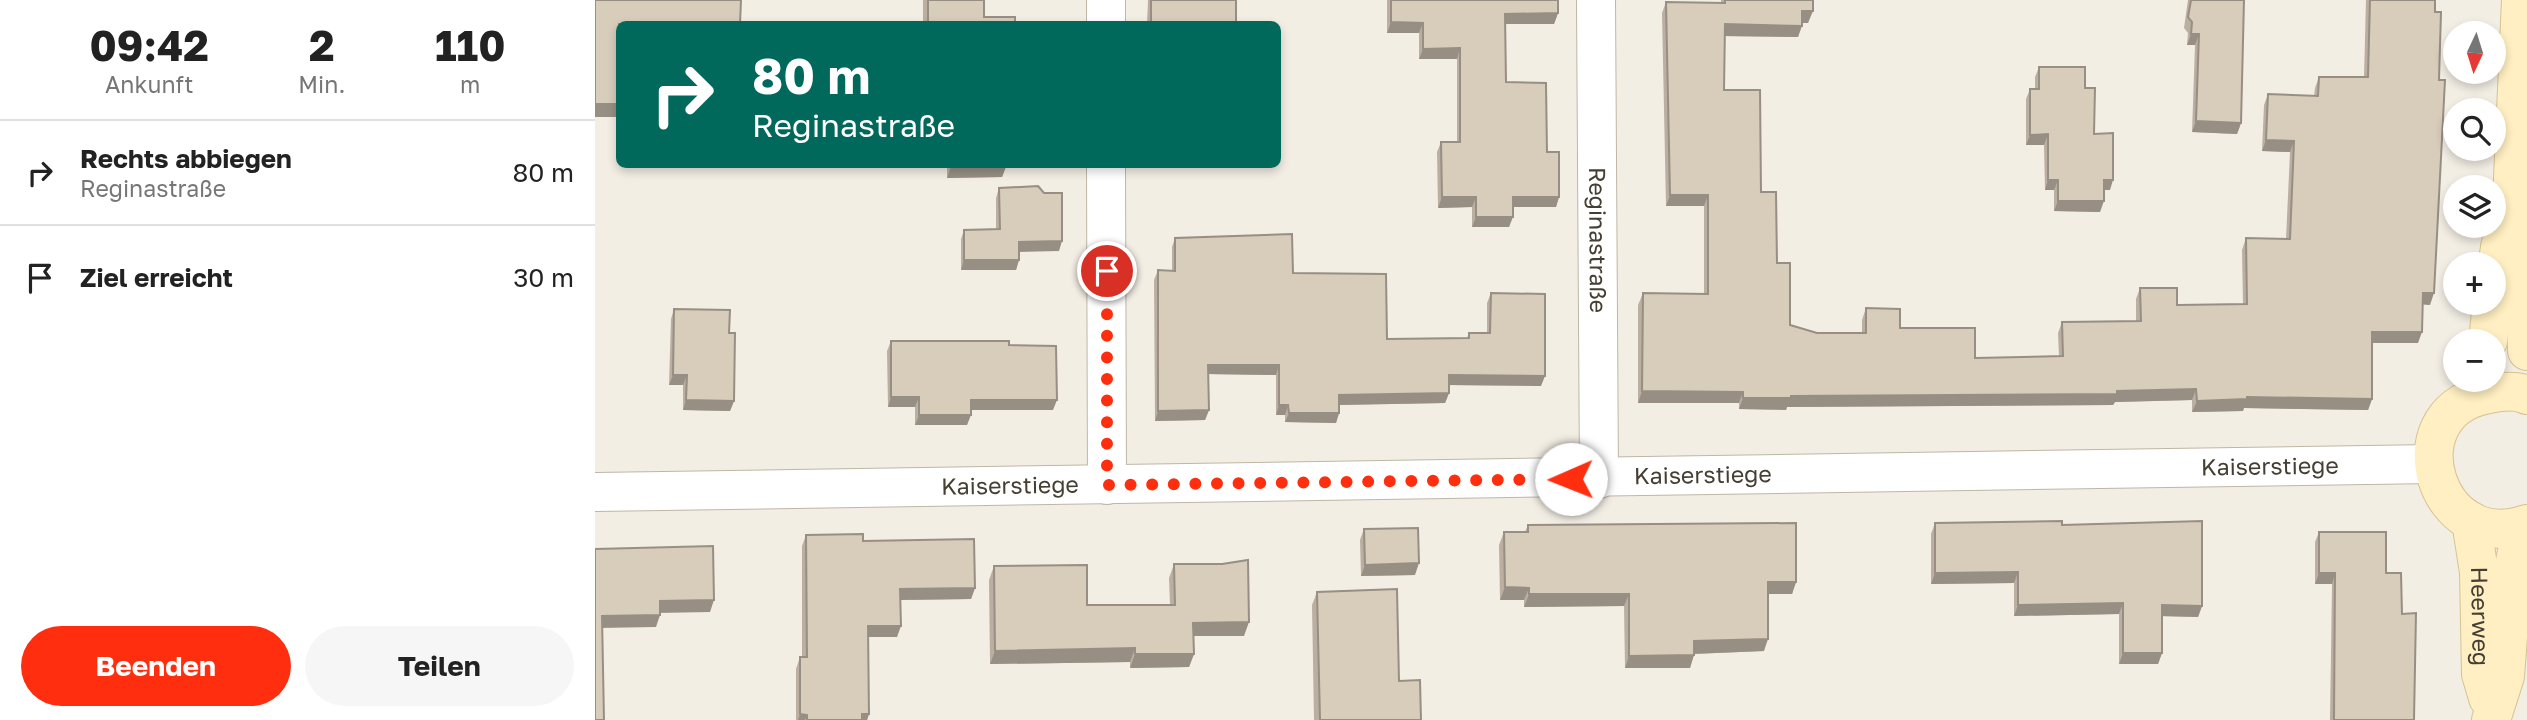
<!DOCTYPE html>
<html lang="de">
<head>
<meta charset="utf-8">
<style>
	body { margin:0; font-family:"Golos Text",sans-serif; background:#f6f6f6; color:#222; height:100vh; display:flex; flex-direction:column; font-size:26px; white-space:nowrap }
	* { box-sizing:border-box; margin:0 }
	p { font-size:23px; color:#767676 }
	.icon { flex:none; width:38px; height:38px; fill:none; stroke:currentColor; stroke-width:2; stroke-linecap:round; stroke-linejoin:round }
	.map { position:relative; flex:1; overflow:hidden }
	.drawer { display:flex; flex-direction:column; background:#fff; width:595px }
	.drawer>* { flex:none }
	.top-card { position:absolute; left:21px; top:21px; width:665px; height:147px; border-radius:10px; box-shadow:0 4px 10px #0003; background:#00695c; color:#fff; overflow:hidden }
	.needle { width:46px; rotate:184deg }
	.tools { position:absolute; left:1848px; top:21px; display:grid; gap:14px }
	.tools a { display:grid; place-items:center; width:63px; height:63px; border-radius:50%; background:#fff; box-shadow:0 4px 10px #0003; font-size:35px }
	.pin { position:absolute; display:grid; place-items:center; width:60px; height:60px; color:#fff; margin:-30px; border:4px solid #fff; border-radius:50%; box-shadow:0 2px 7px #0007 }
	.me { position:absolute; width:77px; margin:-38px; rotate:269deg; stroke-linejoin:round; filter:drop-shadow(0 0 5px #0008) }
	.turn { display:flex; align-items:center; gap:24px; height:147px; padding:0 21px; font-size:32px }
	.turn .icon { width:91px; height:91px; stroke-width:2.5 }
	.turn b { display:block; font-size:49px; line-height:60px }
	.eta { display:flex; justify-content:space-evenly; align-items:center; height:119px; text-align:center }
	.eta b { font-size:42px; font-weight:700; line-height:49px }
	.cta { display:flex; gap:14px; margin-top:auto; padding:14px 21px }
	.cta a { flex:1; height:80px; border-radius:42px; background:#ff2e0f; color:#fff; font-size:28px; font-weight:700; line-height:80px; text-align:center }
	.cta a+a { background:#f6f6f6; color:#222 }
	ul { padding:0; list-style:none }
	li { display:flex; align-items:center; gap:21px; height:105px; padding:0 21px; border-top:2px solid #e0e0e0 }
	li div { flex:1 }
	li b { display:block; font-size:26px }
	li em { font-style:normal }
	main { display:flex; flex:1; min-height:0 }
	.map>svg:first-child { display:block }
</style>
</head>
<body>
<main>
<section class="drawer">
<div class="eta">
<div><b>09:42</b><p>Ankunft</p></div>
<div><b>2</b><p>Min.</p></div>
<div><b>110</b><p>m</p></div>
</div>
<ul>
<li><svg class="icon" aria-label="right" viewBox="0 0 24 24"><path d="M7 20v-9h11M14 6l5 5-5 5"/></svg><div><b>Rechts abbiegen</b><p>Reginastraße</p></div><em>80 m</em></li>
<li><svg class="icon" aria-label="arrive" viewBox="0 0 24 24"><path d="M6 21V4h12l-3 4 3 4H6"/></svg><div><b>Ziel erreicht</b></div><em>30 m</em></li>
</ul>
<div class="cta"><a>Beenden</a><a>Teilen</a></div>
</section>
<div class="map">
<svg width="1932" height="720" viewBox="0 0 1932 720">
	<rect width="100%" height="100%" fill="#f3eee4"/>
	<g fill="none" stroke-linecap="round" stroke-linejoin="round">
		<!-- street casing -->
		<g stroke="#bfb6a6" stroke-width="40">
			<g id="street">
				<path d="M 511,0 L 511,24"/>
				<path id="s1" d="M 1001,0 L 1004,479"/>
				<path d="M 511,164 L 512,485"/>
				<path id="s2" d="M 0,492 L 1838,464"/>
			</g>
		</g>
		<!-- secondary casing -->
		<g stroke="#d5c290" stroke-width="40">
			<g id="secondary">
				<path d="M 1921,217 L 1929,250 L 1932,351"/>
				<path d="M 1899,292 L 1905,247 L 1917,201 L 1926,0"/>
				<path d="M 1893,341 L 1897,303"/>
				<path d="M 1932,395 C 1920,389 1902,392 1889,395 C 1799,415 1840,556 1932,524"/>
				<path id="s3" d="M 1876,521 L 1884,572 L 1886,674 L 1893,698"/>
				<path d="M 1896,720 L 1910,676 L 1918,572 L 1927,526"/>
			</g>
		</g>
		<!-- street -->
		<use href="#street" stroke="#fff" stroke-width="38"/>
		<!-- secondary -->
		<use href="#secondary" stroke="#ffefc2" stroke-width="38"/>
	</g>
	<!-- wall -->
	<path fill="#baafa1" d="M 328,0 L 389,0 L 389,17 L 420,24 L 328,24 Z
		M 553,0 L 641,0 L 641,24 L 552,24 Z
		M 792,0 L 963,0 L 963,13 L 959,24 L 910,24 L 911,82 L 952,152 L 964,197 L 961,207 L 918,207 L 914,227 L 877,227 L 877,207 L 843,208 L 842,152 L 846,142 L 862,142 L 862,59 L 824,59 L 824,33 L 792,33 Z
		M 1126,0 L 1218,0 L 1213,23 L 1207,23 L 1203,37 L 1130,36 L 1129,90 L 1166,192 L 1195,325 L 1222,333 L 1267,333 L 1267,320 L 1271,308 L 1305,328 L 1380,358 L 1464,357 L 1463,333 L 1467,322 L 1541,321 L 1541,299 L 1545,288 L 1582,305 L 1648,304 L 1647,250 L 1651,238 L 1691,239 L 1695,152 L 1667,151 L 1669,105 L 1673,94 L 1719,96 L 1720,88 L 1724,77 L 1769,77 L 1771,0 L 1840,0 L 1835,305 L 1827,304 L 1823,343 L 1777,343 L 1777,399 L 1773,410 L 1649,408 L 1648,411 L 1597,412 L 1597,400 L 1520,402 L 1518,405 L 1192,407 L 1191,410 L 1144,409 L 1144,403 L 1043,403 L 1043,305 L 1048,293 L 1109,294 L 1109,206 L 1071,206 L 1067,13 L 1071,2 L 1126,3 Z
		M 1593,0 L 1649,0 L 1646,123 L 1642,134 L 1597,132 L 1600,45 L 1592,45 L 1593,33 L 1589,28 Z
		M 1444,67 L 1490,88 L 1499,134 L 1515,190 L 1509,190 L 1505,212 L 1459,211 L 1459,190 L 1450,190 L 1449,145 L 1431,145 L 1431,99 L 1435,89 L 1440,89 L 1440,77 Z
		M 352,164 L 412,164 L 407,177 L 352,178 Z
		M 404,188 L 464,251 L 424,251 L 424,260 L 421,270 L 366,270 L 366,239 L 369,230 L 401,229 L 401,198 Z
		M 580,238 L 698,273 L 792,339 L 872,338 L 874,333 L 892,333 L 892,303 L 896,293 L 946,386 L 854,385 L 854,393 L 850,403 L 744,405 L 744,413 L 741,423 L 690,422 L 690,415 L 681,415 L 681,375 L 613,374 L 614,410 L 610,420 L 560,421 L 559,280 L 563,270 L 577,270 L 577,247 Z
		M 79,309 L 134,333 L 139,401 L 135,411 L 88,410 L 88,385 L 74,385 L 76,319 Z
		M 296,341 L 414,345 L 458,410 L 376,410 L 372,425 L 320,425 L 320,407 L 293,407 L 292,351 Z
		M 1340,523 L 1467,525 L 1607,606 L 1603,617 L 1567,616 L 1567,653 L 1563,664 L 1524,664 L 1524,614 L 1419,616 L 1419,583 L 1336,584 L 1336,534 Z
		M 933,525 L 1201,582 L 1197,594 L 1173,594 L 1169,651 L 1099,654 L 1095,668 L 1030,668 L 1029,606 L 929,607 L 929,600 L 905,600 L 904,545 L 909,532 L 930,532 Z
		M 769,529 L 820,575 L 766,576 L 765,540 Z
		M 1724,532 L 1791,573 L 1807,614 L 1819,720 L 1735,720 L 1737,584 L 1720,584 L 1720,542 Z
		M 211,535 L 268,541 L 380,588 L 376,599 L 305,600 L 302,637 L 273,637 L 274,714 L 272,720 L 201,720 L 201,669 L 205,657 L 207,657 L 207,546 Z
		M 579,564 L 649,636 L 599,636 L 599,654 L 594,667 L 535,668 L 535,662 L 395,664 L 394,580 L 399,566 L 492,605 L 575,605 L 574,578 Z
		M 722,592 L 804,681 L 826,720 L 719,720 L 717,605 Z"/>
	<!-- shaded-wall -->
	<path fill="#978f83" d="M 1207,11 L 1218,11 L 1213,23 L 1203,23 Z
		M 963,13 L 959,24 L 906,24 L 910,14 Z
		M 796,22 L 828,23 L 824,33 L 792,33 Z
		M 1130,24 L 1207,26 L 1203,37 L 1126,36 Z
		M 1596,34 L 1604,34 L 1600,45 L 1592,45 Z
		M 865,48 L 862,59 L 824,59 L 828,49 Z
		M 0,104 L 24,104 L 24,117 L 0,117 Z
		M 1601,121 L 1646,123 L 1642,134 L 1597,132 Z
		M 1453,134 L 1449,145 L 1431,145 L 1435,135 Z
		M 1671,140 L 1699,141 L 1695,152 L 1667,151 Z
		M 357,164 L 412,164 L 407,177 L 352,178 Z
		M 1453,180 L 1463,180 L 1459,190 L 1450,190 Z
		M 1509,180 L 1518,180 L 1515,190 L 1505,190 Z
		M 1075,195 L 1113,195 L 1109,206 L 1071,206 Z
		M 847,197 L 881,197 L 877,207 L 843,208 Z
		M 918,197 L 964,197 L 961,207 L 914,207 Z
		M 1463,201 L 1509,201 L 1505,212 L 1459,211 Z
		M 881,217 L 918,217 L 914,227 L 877,227 Z
		M 467,241 L 464,251 L 421,252 L 424,242 Z
		M 369,260 L 424,260 L 421,270 L 366,270 Z
		M 1828,293 L 1839,293 L 1835,305 L 1823,304 Z
		M 1777,332 L 1827,332 L 1823,343 L 1773,343 Z
		M 613,365 L 684,365 L 681,375 L 610,374 Z
		M 78,375 L 92,375 L 88,385 L 74,385 Z
		M 854,375 L 950,376 L 946,386 L 850,385 Z
		M 1601,389 L 1597,400 L 1520,402 L 1518,405 L 1192,407 L 1191,410 L 1144,409 L 1148,398 L 1196,396 Z
		M 1047,391 L 1148,392 L 1144,403 L 1043,403 Z
		M 854,393 L 850,403 L 740,405 L 744,395 Z
		M 296,397 L 324,397 L 320,407 L 293,407 Z
		M 1652,397 L 1777,399 L 1773,410 L 1649,408 L 1648,411 L 1597,412 L 1602,401 Z
		M 91,400 L 139,401 L 135,411 L 88,410 Z
		M 376,400 L 462,400 L 458,410 L 372,410 Z
		M 684,405 L 693,405 L 690,415 L 681,415 Z
		M 614,410 L 610,420 L 560,421 L 563,411 Z
		M 694,413 L 744,413 L 741,423 L 690,422 Z
		M 324,415 L 376,415 L 372,425 L 320,425 Z
		M 824,563 L 820,575 L 766,576 L 770,565 Z
		M 1423,572 L 1419,583 L 1336,584 L 1340,573 Z
		M 1724,573 L 1740,573 L 1737,584 L 1720,584 Z
		M 1173,582 L 1201,582 L 1197,594 L 1168,594 Z
		M 910,587 L 934,588 L 929,600 L 905,600 Z
		M 380,588 L 376,599 L 301,600 L 305,589 Z
		M 934,594 L 1034,594 L 1029,606 L 929,607 Z
		M 119,600 L 115,612 L 61,613 L 65,601 Z
		M 1528,603 L 1524,614 L 1419,616 L 1423,605 Z
		M 1567,605 L 1607,606 L 1603,617 L 1563,616 Z
		M 65,615 L 61,627 L 3,628 L 7,616 Z
		M 654,622 L 649,636 L 593,636 L 598,623 Z
		M 273,626 L 306,626 L 302,637 L 269,637 Z
		M 1173,639 L 1169,651 L 1095,654 L 1099,641 Z
		M 540,648 L 535,662 L 395,664 L 400,651 Z
		M 1528,653 L 1567,653 L 1563,664 L 1524,664 Z
		M 540,654 L 599,654 L 594,667 L 535,668 Z
		M 1099,655 L 1095,668 L 1030,668 L 1034,656 Z
		M 205,714 L 212,715 L 210,720 L 203,720 Z
		M 267,714 L 274,714 L 272,720 L 265,720 Z"/>
	<!-- building -->
	<path fill="#d8ccbb" stroke="#978f83" stroke-width="2" d="M 0,0 L 146,0 L 145,24 L 24,24 L 24,104 L 0,104 Z
		M 333,0 L 389,0 L 389,17 L 420,17 L 420,24 L 333,24 Z
		M 556,0 L 641,0 L 641,24 L 556,24 Z
		M 796,0 L 963,0 L 963,13 L 910,14 L 911,82 L 951,83 L 952,152 L 964,152 L 964,197 L 918,197 L 918,217 L 881,217 L 881,197 L 847,197 L 846,142 L 865,142 L 865,48 L 828,49 L 828,23 L 796,22 Z
		M 1130,0 L 1218,0 L 1218,11 L 1207,11 L 1207,26 L 1130,24 L 1129,90 L 1165,90 L 1166,192 L 1181,192 L 1182,263 L 1195,263 L 1195,325 L 1222,333 L 1271,333 L 1271,308 L 1305,309 L 1305,328 L 1380,328 L 1380,358 L 1468,356 L 1467,322 L 1546,321 L 1545,288 L 1582,288 L 1582,305 L 1652,304 L 1651,238 L 1695,239 L 1699,141 L 1671,140 L 1673,94 L 1723,96 L 1724,77 L 1773,77 L 1775,0 L 1840,0 L 1840,12 L 1846,12 L 1844,80 L 1850,80 L 1839,293 L 1828,293 L 1827,332 L 1777,332 L 1777,399 L 1652,397 L 1652,399 L 1602,401 L 1601,389 L 1522,391 L 1522,394 L 1196,396 L 1196,398 L 1148,398 L 1148,392 L 1047,391 L 1048,293 L 1113,294 L 1113,195 L 1075,195 L 1071,2 L 1130,3 Z
		M 1596,0 L 1649,0 L 1646,123 L 1601,121 L 1604,34 L 1596,34 L 1597,22 L 1593,17 Z
		M 1444,67 L 1490,67 L 1490,88 L 1500,88 L 1499,134 L 1518,133 L 1518,180 L 1509,180 L 1509,201 L 1463,201 L 1463,180 L 1453,180 L 1453,134 L 1435,135 L 1435,89 L 1444,89 Z
		M 443,186 L 449,193 L 467,193 L 467,241 L 424,242 L 424,260 L 369,260 L 369,230 L 405,229 L 404,188 Z
		M 697,234 L 698,273 L 791,274 L 792,339 L 874,338 L 874,333 L 895,333 L 896,293 L 950,294 L 950,376 L 854,375 L 854,393 L 744,395 L 744,413 L 694,413 L 693,405 L 684,405 L 684,365 L 613,365 L 614,410 L 563,411 L 563,270 L 580,271 L 580,238 Z
		M 79,309 L 135,310 L 134,333 L 140,333 L 139,401 L 91,400 L 92,375 L 78,375 Z
		M 296,341 L 414,341 L 414,345 L 461,346 L 462,400 L 376,400 L 376,415 L 324,415 L 324,397 L 296,397 Z
		M 1467,521 L 1467,525 L 1607,521 L 1607,606 L 1567,605 L 1567,653 L 1528,653 L 1528,603 L 1423,605 L 1423,572 L 1340,573 L 1340,523 Z
		M 1201,523 L 1201,582 L 1173,582 L 1173,639 L 1099,641 L 1099,655 L 1034,656 L 1034,594 L 934,594 L 934,588 L 910,587 L 909,532 L 933,532 L 933,525 Z
		M 823,528 L 824,563 L 770,565 L 769,529 Z
		M 1724,532 L 1791,532 L 1791,573 L 1806,573 L 1807,614 L 1821,613 L 1819,720 L 1739,720 L 1740,573 L 1724,573 Z
		M 268,534 L 268,541 L 379,539 L 380,588 L 305,589 L 306,626 L 273,626 L 274,714 L 267,714 L 267,720 L 212,720 L 212,715 L 205,714 L 205,657 L 212,657 L 211,535 Z
		M 118,546 L 119,600 L 65,601 L 65,615 L 7,616 L 9,720 L 0,720 L 0,549 Z
		M 653,560 L 654,622 L 598,623 L 599,654 L 540,654 L 540,648 L 400,651 L 399,566 L 492,565 L 492,605 L 580,605 L 579,564 L 627,564 Z
		M 802,589 L 804,681 L 825,680 L 826,720 L 725,720 L 722,592 Z"/>
	<g fill="none" stroke-linecap="round" stroke-linejoin="round">
		<!-- route -->
		<path stroke="#ff2e0f" stroke-width="12" stroke-dasharray="0 21.6" d="M 512,271 L 512,485 L 976,479"/>
	</g>
	<g text-anchor="middle" stroke-width="6" stroke-linejoin="round" paint-order="stroke">
		<!-- street labels -->
		<g font-size="23" fill="#453e33" stroke="#fff">
			<text dy="8" stroke="none"><textPath href="#s1" startOffset="240">Reginastraße</textPath></text>
			<text dy="8" stroke="none"><textPath href="#s2" startOffset="1675">Kaiserstiege</textPath></text>
			<text dy="8" stroke="none"><textPath href="#s2" startOffset="1108">Kaiserstiege</textPath></text>
			<text dy="8" stroke="none"><textPath href="#s2" startOffset="415">Kaiserstiege</textPath></text>
			<text dy="8" stroke="none"><textPath href="#s3" startOffset="96">Heerweg</textPath></text>
		</g>
	</g>
</svg>
<div class="tools">
<a><svg class="needle" viewBox="-14 -14 28 28"><path d="M0-13l5 13h-10z" fill="#e53935"/><path d="M0 13l5-13h-10z" fill="#767676"/></svg></a>
<a><svg class="icon" aria-label="search" viewBox="0 0 24 24"><circle cx="10" cy="10" r="6"/><path d="M15 15l6 6"/></svg></a>
<a><svg class="icon" aria-label="layers" viewBox="0 0 24 24"><path d="M12 4l9 5-9 5-9-5zM3 14l9 5 9-5"/></svg></a>
<a>+</a>
<a>−</a>
</div>
<div class="pin" style="left:512px;top:271px;background:#d93025"><svg class="icon" aria-label="arrive" viewBox="0 0 24 24"><path d="M6 21V4h12l-3 4 3 4H6"/></svg></div>
<svg class="me" style="left:976px;top:479px" viewBox="-20 -20 40 40"><circle r="19" fill="#fff"/><path d="M0-13L10 11 0 6-10 11z" fill="#ff2e0f"/></svg>
<div class="top-card">
<div class="turn"><svg class="icon" aria-label="right" viewBox="0 0 24 24"><path d="M7 20v-9h11M14 6l5 5-5 5"/></svg><div><b>80 m</b>Reginastraße</div></div>
</div>
</div>
</main>
</body>
</html>
